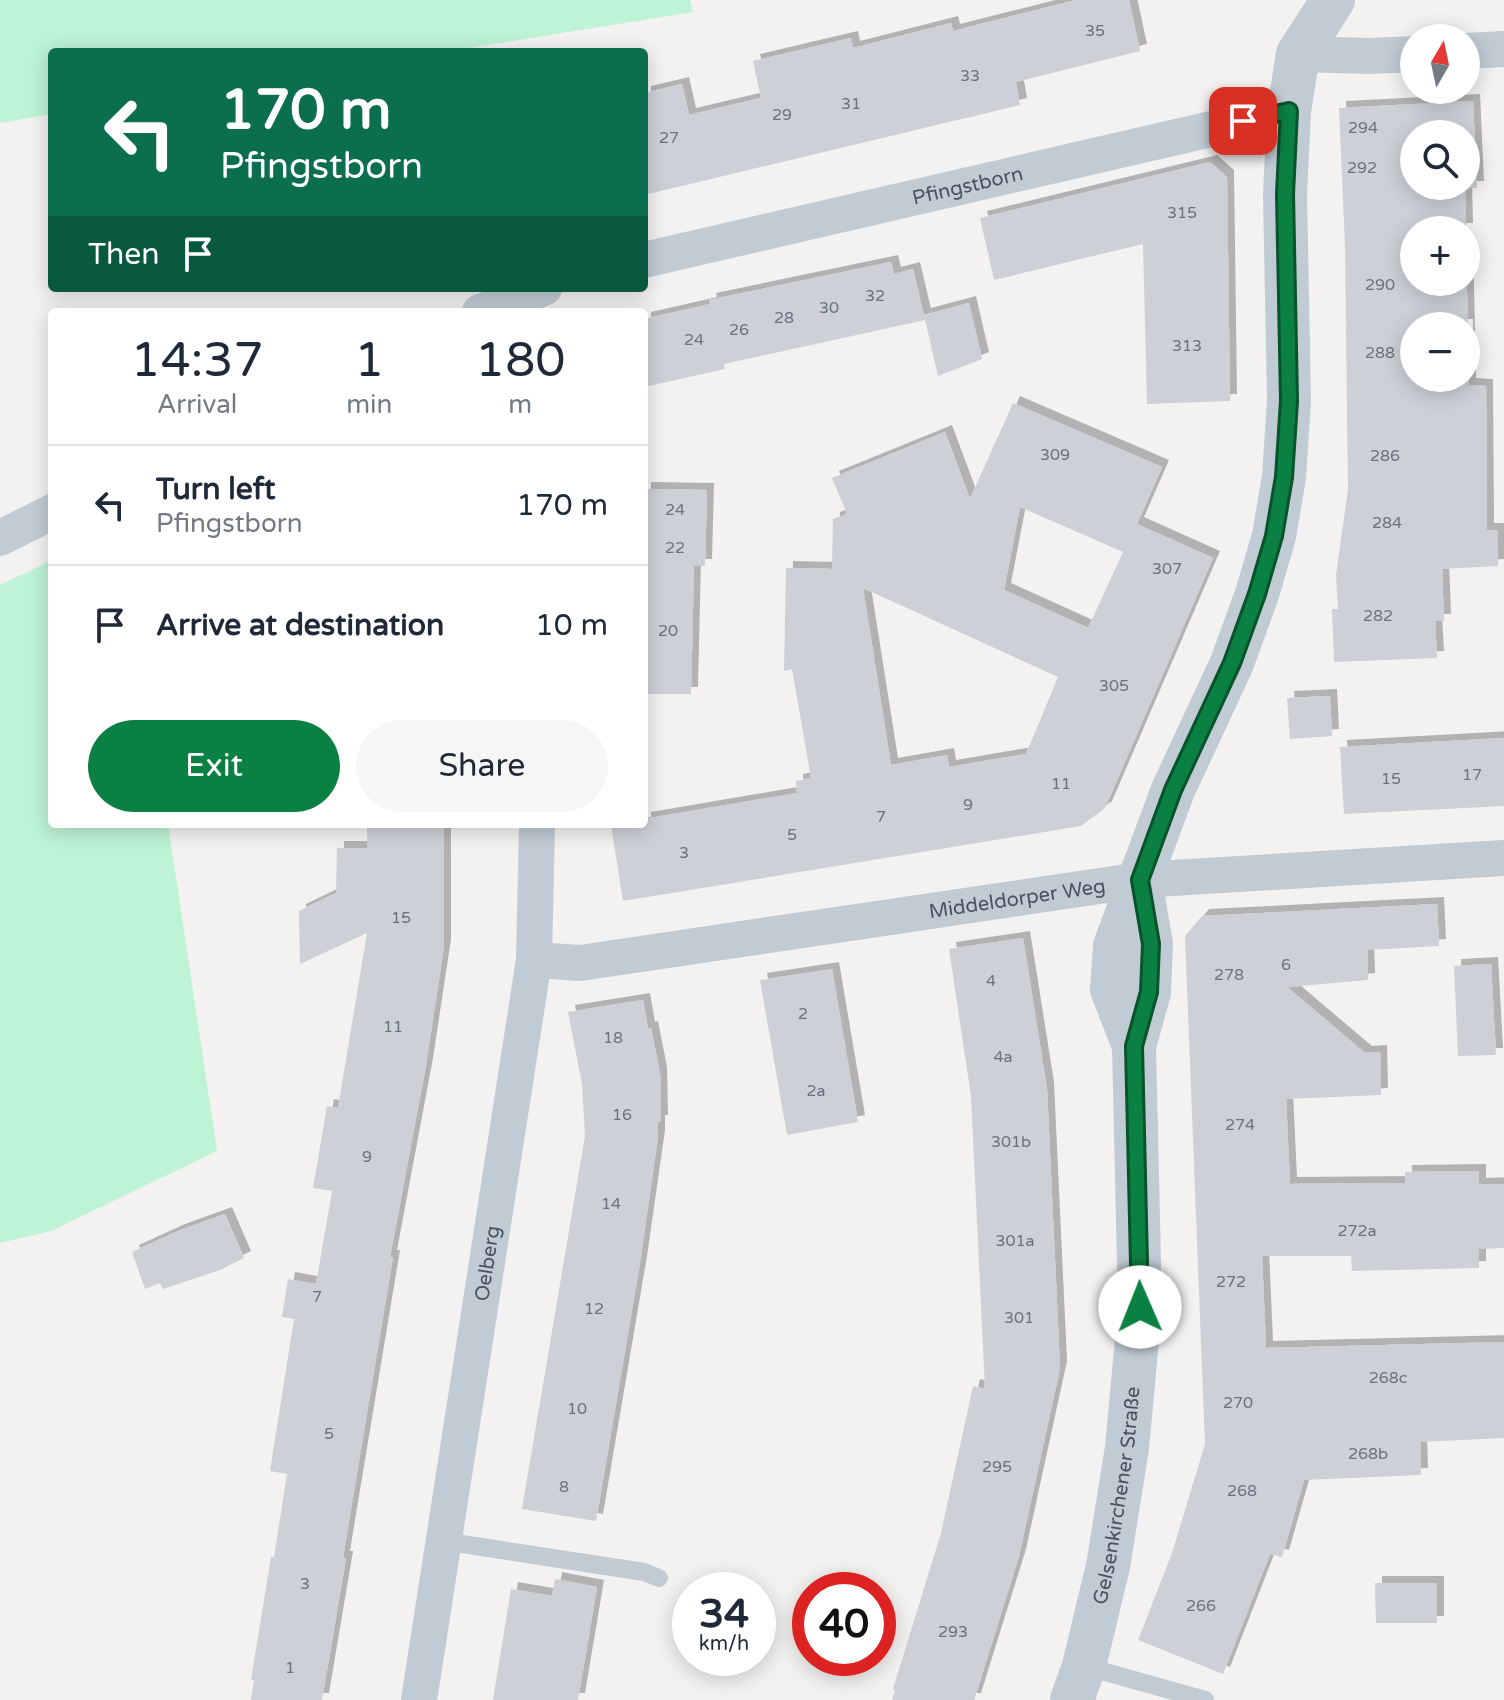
<!DOCTYPE html>
<html lang="en">
<head>
<meta charset="utf-8">
<style>
	body { margin:0; font-family:"Varela Round",sans-serif; background:#f6f6f7; color:#1f2937; height:100vh; display:flex; flex-direction:column; font-size:30px; white-space:nowrap }
	* { box-sizing:border-box; margin:0 }
	p { font-size:26px; color:#747a83 }
	.icon { flex:none; width:44px; height:44px; fill:none; stroke:currentColor; stroke-width:2; stroke-linecap:round; stroke-linejoin:round }
	.map { position:relative; flex:1; overflow:hidden }
	.sheet { position:absolute; left:48px; top:308px; width:600px; height:520px; display:flex; flex-direction:column; background:#fff; border-radius:8px; box-shadow:0 4px 20px #0003 }
	.sheet>* { flex:none }
	.guide { position:absolute; left:48px; top:48px; width:600px; height:244px; border-radius:8px; box-shadow:0 4px 20px #0003; background:#0b6e4f; color:#fff; overflow:hidden }
	.needle { width:52px; rotate:9deg }
	.buttons { position:absolute; left:1400px; top:24px; display:grid; gap:16px }
	.buttons a { display:grid; place-items:center; width:80px; height:80px; border-radius:50%; background:#fff; box-shadow:0 4px 20px #0003; font-size:40px }
	.speed { position:absolute; left:672px; top:1572px; display:flex; gap:16px; font-size:40px; font-weight:700; text-align:center }
	.speed>* { display:grid; place-content:center; width:104px; height:104px; border-radius:50%; background:#fff; box-shadow:0 4px 20px #0003; line-height:1 }
	.speed small { font-size:20px; font-weight:400 }
	.speed .limit { border:12px solid #d22; background:#fff; color:#111 }
	.pin { position:absolute; display:grid; place-items:center; width:68px; height:68px; color:#fff; margin:-34px; border-radius:16px; box-shadow:0 4px 12px #0006 }
	.me { position:absolute; width:88px; margin:-44px; rotate:359deg; stroke-linejoin:round; filter:drop-shadow(0 0 6px #0008) }
	.turn { display:flex; align-items:center; gap:28px; height:168px; padding:0 40px; font-size:36px }
	.turn .icon { width:104px; height:104px; stroke-width:2.5 }
	.turn b { display:block; font-size:56px; line-height:68px }
	.then { display:flex; align-items:center; height:76px; padding:0 40px; background:#0003; gap:16px; font-size:30px }
	.eta { display:flex; justify-content:space-evenly; align-items:center; height:136px; text-align:center }
	.eta b { font-size:48px; font-weight:600; line-height:56px }
	.button { display:flex; gap:16px; margin-top:auto; padding:16px 40px }
	.button a { flex:1; height:92px; border-radius:48px; background:#0b8043; color:#fff; font-size:32px; font-weight:600; line-height:92px; text-align:center }
	.button a+a { background:#f6f6f7; color:#1f2937 }
	ul { padding:0; list-style:none }
	li { display:flex; align-items:center; gap:24px; height:120px; padding:0 40px; border-top:2px solid #e0e1e3 }
	li div { flex:1 }
	li b { display:block; font-size:30px }
	li em { font-style:normal }
	.map>svg:first-child { display:block }
</style>
</head>
<body>
<div class="map">
<svg width="1504" height="1700" viewBox="0 0 1504 1700">
	<defs>
		<filter id="shadow"><feDropShadow dx="7" dy="-7" stdDeviation="0" flood-color="#0004"/></filter>
	</defs>
	<rect width="100%" height="100%" fill="#f4f1f1"/>
	<!-- green -->
	<path fill="#bef3d5" d="M 0,0 L 690,0 L 693,12 L 444,52 L 52,52 L 52,114 L 0,123 Z
		M 52,560 L 52,824 L 168,824 L 217,1151 L 51,1231 L 0,1243 L 0,585 Z"/>
	<!-- building -->
	<path fill="#cdd0d6" fill-rule="evenodd" filter="url(#shadow)" d="M 1076,0 L 1129,0 L 1140,51 L 1016,82 L 1020,105 L 644,195 L 644,93 L 682,84 L 689,115 L 761,98 L 753,61 L 851,38 L 853,48 L 951,23 L 953,31 Z
		M 1473,101 L 1477,188 L 1465,188 L 1466,230 L 1414,230 L 1414,282 L 1466,282 L 1466,245 L 1469,385 L 1486,386 L 1487,530 L 1497,530 L 1498,566 L 1442,569 L 1444,621 L 1435,621 L 1437,658 L 1334,662 L 1332,609 L 1338,609 L 1336,575 L 1348,489 L 1345,246 L 1339,108 ZM 1414,134 L 1466,134 L 1466,186 L 1414,186 ZM 1414,326 L 1466,326 L 1466,378 L 1414,378 Z
		M 1210,162 L 1227,177 L 1230,401 L 1147,404 L 1143,244 L 994,280 L 980,218 Z
		M 891,262 L 894,274 L 913,269 L 925,320 L 724,364 L 725,369 L 644,387 L 644,319 L 710,304 L 709,300 Z
		M 969,303 L 982,359 L 938,376 L 924,315 Z
		M 1013,403 L 1162,467 L 1137,524 L 1213,558 L 1105,808 L 1081,826 L 623,901 L 611,825 L 644,824 L 644,819 L 797,793 L 796,781 L 811,778 L 792,669 L 784,671 L 786,568 L 832,569 L 833,519 L 847,514 L 832,478 L 945,432 L 970,499 ZM 1020,507 L 1123,552 L 1088,628 L 1004,590 ZM 863,588 L 1058,677 L 1026,754 L 949,767 L 947,755 L 891,765 Z
		M 644,489 L 707,490 L 705,566 L 694,566 L 691,694 L 644,694 Z
		M 1330,696 L 1332,736 L 1290,739 L 1287,698 Z
		M 1504,738 L 1504,806 L 1344,814 L 1340,747 Z
		M 367,824 L 444,824 L 444,946 L 426,1065 L 390,1257 L 393,1257 L 347,1533 L 343,1558 L 346,1558 L 322,1700 L 251,1700 L 254,1680 L 251,1680 L 271,1557 L 274,1557 L 287,1474 L 270,1471 L 294,1319 L 282,1317 L 288,1279 L 316,1284 L 332,1191 L 313,1188 L 327,1106 L 338,1108 L 367,933 L 300,964 L 299,911 L 336,893 L 337,848 L 367,848 Z
		M 1437,904 L 1439,946 L 1367,950 L 1368,980 L 1287,987 L 1365,1053 L 1380,1052 L 1381,1095 L 1286,1099 L 1290,1184 L 1405,1183 L 1405,1172 L 1479,1171 L 1479,1185 L 1504,1184 L 1504,1248 L 1479,1249 L 1479,1268 L 1352,1271 L 1351,1256 L 1262,1256 L 1266,1348 L 1504,1342 L 1504,1438 L 1420,1442 L 1421,1475 L 1304,1480 L 1282,1557 L 1270,1554 L 1223,1674 L 1138,1640 L 1172,1553 L 1205,1444 L 1185,936 L 1202,916 Z
		M 1023,938 L 1047,1089 L 1060,1368 L 1019,1556 L 974,1700 L 892,1700 L 895,1690 L 893,1689 L 941,1533 L 973,1386 L 985,1389 L 971,1096 L 949,949 Z
		M 1491,964 L 1496,1055 L 1458,1056 L 1454,966 Z
		M 832,969 L 858,1122 L 787,1135 L 760,980 Z
		M 643,1000 L 648,1029 L 651,1028 L 660,1074 L 661,1122 L 658,1122 L 658,1137 L 640,1263 L 596,1521 L 522,1509 L 585,1136 L 582,1084 L 568,1012 Z
		M 225,1214 L 244,1258 L 220,1270 L 163,1289 L 160,1283 L 145,1289 L 132,1252 L 178,1231 Z
		M 555,1579 L 597,1587 L 578,1700 L 493,1700 L 511,1589 L 552,1596 Z
		M 1375,1583 L 1437,1583 L 1437,1623 L 1376,1623 Z"/>
	<g fill="none" stroke-linecap="round" stroke-linejoin="round">
		<!-- service -->
		<path stroke="#c1cbd4" stroke-width="18" d="M 443,1541 L 644,1572 L 659,1578
			M 1084,1666 L 1205,1700"/>
		<!-- minor -->
		<g stroke="#c1cbd4" stroke-width="36">
			<path d="M 1466,51 L 1504,49"/>
			<path d="M 1298,54 L 1370,56 L 1414,54"/>
			<path id="s1" d="M 644,260 L 1289,111"/>
			<path d="M 480,312 L 544,288"/>
			<path d="M 0,538 L 52,512"/>
			<path id="s2" d="M 534,960 L 580,963 L 1140,880 L 1504,858"/>
			<path id="s3" d="M 419,1700 L 534,960 L 537,824"/>
		</g>
		<!-- tertiary -->
		<g stroke="#c1cbd4" stroke-width="44">
			<path d="M 1134,1046 L 1112,989 L 1115,946 L 1173,790 L 1232,663 L 1257,594 L 1274,536 L 1284,477 L 1289,401 L 1285,194 L 1289,111 L 1298,54 L 1333,0"/>
			<path id="s4" d="M 1072,1700 L 1084,1666 L 1108,1566 L 1127,1448 L 1140,1307 L 1134,1046 L 1149,992 L 1151,944 L 1140,880"/>
		</g>
	</g>
	<g fill="none" stroke-linecap="round" stroke-linejoin="round">
		<!-- route casing -->
		<g stroke="#07532c" stroke-width="20">
			<path id="route" d="M 1140,1307 L 1134,1046 L 1149,992 L 1151,944 L 1140,880 L 1173,790 L 1232,663 L 1257,594 L 1274,536 L 1284,477 L 1289,401 L 1285,194 L 1289,111 L 1243,121"/>
		</g>
		<!-- route -->
		<use href="#route" stroke="#0b8043" stroke-width="14"/>
	</g>
	<g text-anchor="middle" stroke-width="6" stroke-linejoin="round" paint-order="stroke">
		<!-- number labels -->
		<g font-size="16" fill="#68727e">
			<text x="1095" y="36">35</text>
			<text x="970" y="81">33</text>
			<text x="851" y="109">31</text>
			<text x="782" y="120">29</text>
			<text x="1363" y="133">294</text>
			<text x="669" y="143">27</text>
			<text x="1362" y="173">292</text>
			<text x="1182" y="218">315</text>
			<text x="1380" y="290">290</text>
			<text x="875" y="301">32</text>
			<text x="829" y="313">30</text>
			<text x="784" y="323">28</text>
			<text x="739" y="335">26</text>
			<text x="694" y="345">24</text>
			<text x="1187" y="351">313</text>
			<text x="1380" y="358">288</text>
			<text x="1055" y="460">309</text>
			<text x="1385" y="461">286</text>
			<text x="675" y="515">24</text>
			<text x="1387" y="528">284</text>
			<text x="675" y="553">22</text>
			<text x="1167" y="574">307</text>
			<text x="1378" y="621">282</text>
			<text x="668" y="636">20</text>
			<text x="1114" y="691">305</text>
			<text x="1472" y="780">17</text>
			<text x="1391" y="784">15</text>
			<text x="1061" y="789">11</text>
			<text x="968" y="810">9</text>
			<text x="881" y="822">7</text>
			<text x="792" y="840">5</text>
			<text x="684" y="858">3</text>
			<text x="401" y="923">15</text>
			<text x="1286" y="970">6</text>
			<text x="1229" y="980">278</text>
			<text x="991" y="986">4</text>
			<text x="803" y="1019">2</text>
			<text x="393" y="1032">11</text>
			<text x="613" y="1043">18</text>
			<text x="1003" y="1062">4a</text>
			<text x="816" y="1096">2a</text>
			<text x="622" y="1120">16</text>
			<text x="1240" y="1130">274</text>
			<text x="1011" y="1147">301b</text>
			<text x="367" y="1162">9</text>
			<text x="611" y="1209">14</text>
			<text x="1357" y="1236">272a</text>
			<text x="1015" y="1246">301a</text>
			<text x="1231" y="1287">272</text>
			<text x="317" y="1302">7</text>
			<text x="594" y="1314">12</text>
			<text x="1019" y="1323">301</text>
			<text x="1388" y="1383">268c</text>
			<text x="1238" y="1408">270</text>
			<text x="577" y="1414">10</text>
			<text x="329" y="1439">5</text>
			<text x="1368" y="1459">268b</text>
			<text x="997" y="1472">295</text>
			<text x="564" y="1492">8</text>
			<text x="1242" y="1496">268</text>
			<text x="305" y="1589">3</text>
			<text x="1201" y="1611">266</text>
			<text x="953" y="1637">293</text>
			<text x="290" y="1673">1</text>
		</g>
		<!-- street labels -->
		<g font-size="20" fill="#475360" stroke="#fff">
			<text dy="7" stroke="none"><textPath href="#s1" startOffset="332">Pfingstborn</textPath></text>
			<text dy="7" stroke="none"><textPath href="#s2" startOffset="488">Middeldorper Weg</textPath></text>
			<text dy="7" stroke="none"><textPath href="#s3" startOffset="442">Oelberg</textPath></text>
			<text dy="7" stroke="none"><textPath href="#s4" startOffset="210">Gelsenkirchener Straße</textPath></text>
		</g>
	</g>
</svg>
<div class="buttons">
<a><svg class="needle" viewBox="-14 -14 28 28"><path d="M0-13l5 13h-10z" fill="#e53935"/><path d="M0 13l5-13h-10z" fill="#747a83"/></svg></a>
<a><svg class="icon" aria-label="search" viewBox="0 0 24 24"><circle cx="10" cy="10" r="6"/><path d="M15 15l6 6"/></svg></a>
<a>+</a>
<a>−</a>
</div>
<div class="speed"><div>34<small>km/h</small></div><div class="limit">40</div></div>
<div class="pin" style="left:1243px;top:121px;background:#d93025"><svg class="icon" aria-label="arrive" viewBox="0 0 24 24"><path d="M6 21V4h12l-3 4 3 4H6"/></svg></div>
<svg class="me" style="left:1140px;top:1307px" viewBox="-20 -20 40 40"><circle r="19" fill="#fff"/><path d="M0-13L10 11 0 6-10 11z" fill="#0b8043"/></svg>
<div class="guide">
<div class="turn"><svg class="icon" aria-label="left" viewBox="0 0 24 24"><path d="M17 20v-9H6M10 6l-5 5 5 5"/></svg><div><b>170 m</b>Pfingstborn</div></div>
<div class="then">Then<svg class="icon" aria-label="arrive" viewBox="0 0 24 24"><path d="M6 21V4h12l-3 4 3 4H6"/></svg></div>
</div>
<section class="sheet">
<div class="eta">
<div><b>14:37</b><p>Arrival</p></div>
<div><b>1</b><p>min</p></div>
<div><b>180</b><p>m</p></div>
</div>
<ul>
<li><svg class="icon" aria-label="left" viewBox="0 0 24 24"><path d="M17 20v-9H6M10 6l-5 5 5 5"/></svg><div><b>Turn left</b><p>Pfingstborn</p></div><em>170 m</em></li>
<li><svg class="icon" aria-label="arrive" viewBox="0 0 24 24"><path d="M6 21V4h12l-3 4 3 4H6"/></svg><div><b>Arrive at destination</b></div><em>10 m</em></li>
</ul>
<div class="button"><a>Exit</a><a>Share</a></div>
</section>
</div>
</body>
</html>
